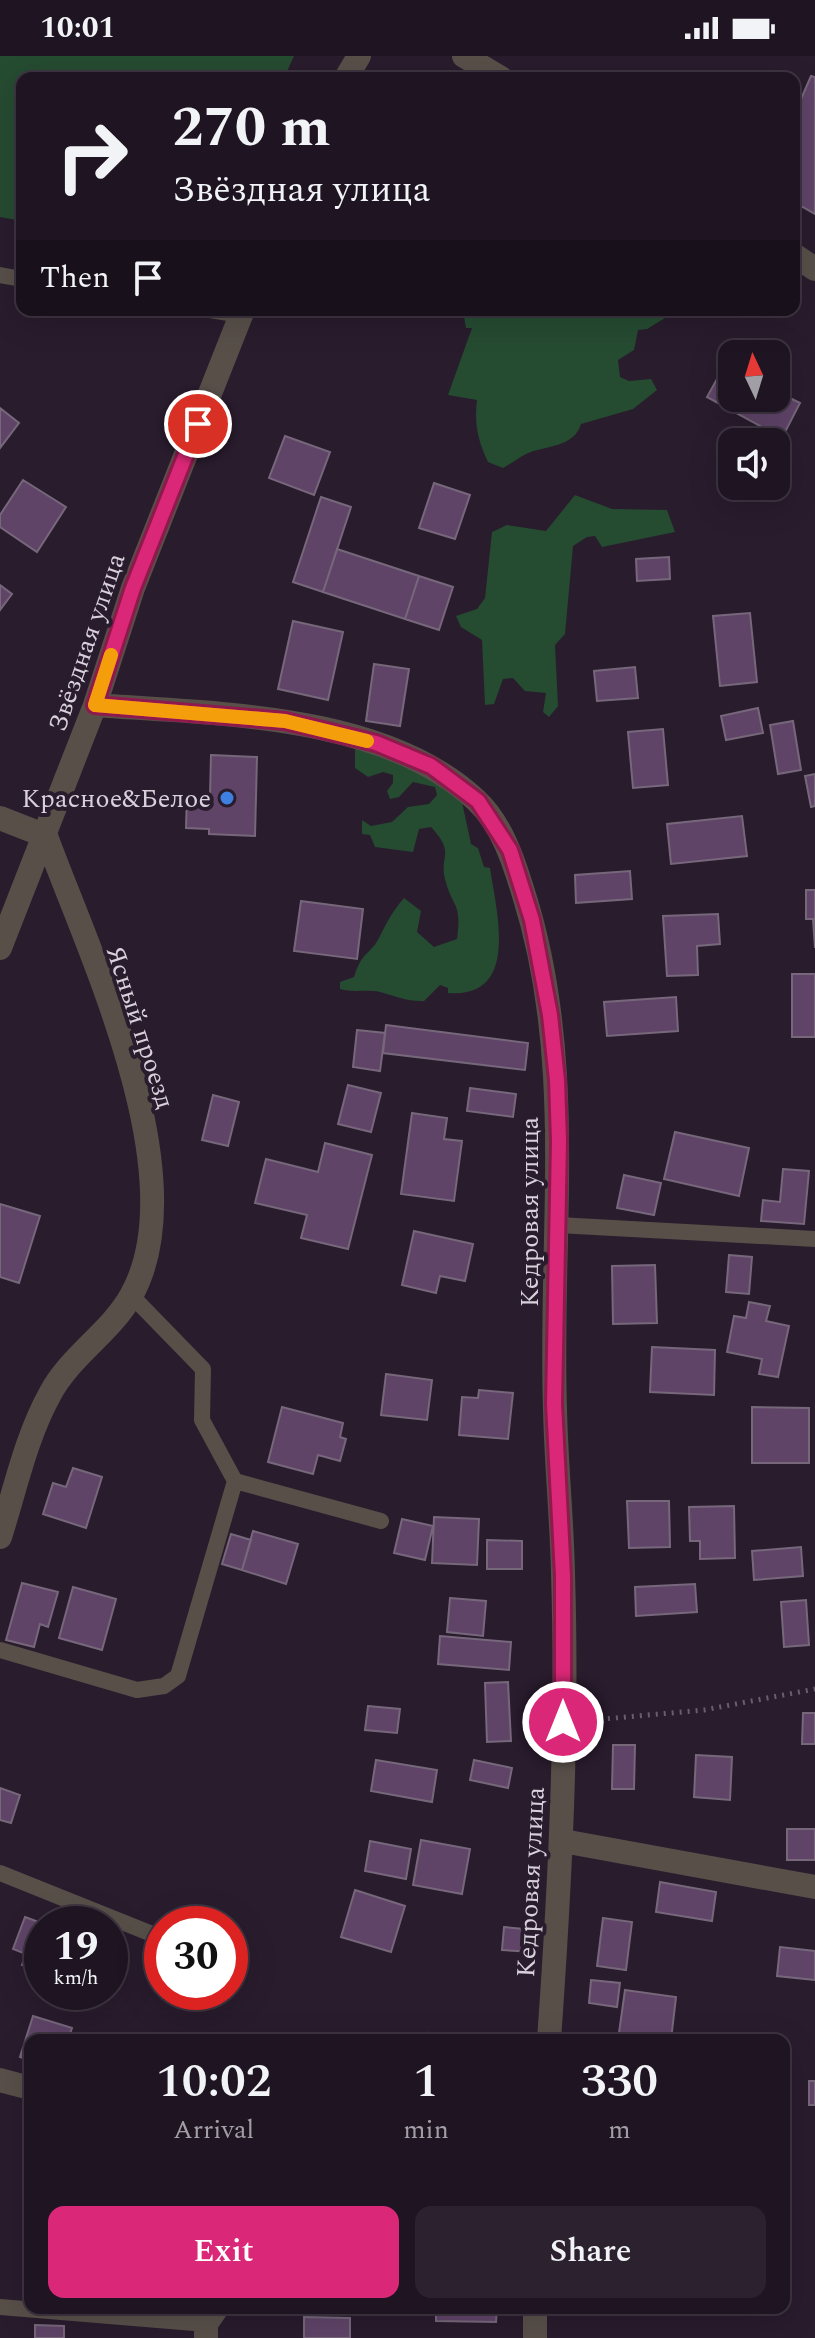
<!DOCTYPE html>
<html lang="en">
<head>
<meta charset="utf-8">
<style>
	body { margin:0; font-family:Spectral,serif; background:#2c222f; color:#f1f3f6; height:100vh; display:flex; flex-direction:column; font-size:30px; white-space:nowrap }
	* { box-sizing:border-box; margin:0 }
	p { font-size:26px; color:#a19fa5 }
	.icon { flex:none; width:44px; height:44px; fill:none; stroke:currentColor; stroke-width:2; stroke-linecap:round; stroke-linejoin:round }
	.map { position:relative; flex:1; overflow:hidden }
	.details { position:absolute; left:24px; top:1978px; width:766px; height:280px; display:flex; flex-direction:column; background:#1f1522; border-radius:16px; box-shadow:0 8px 32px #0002,0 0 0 2px #3c3440 }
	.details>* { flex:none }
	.guide { position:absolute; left:16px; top:16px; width:784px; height:244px; border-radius:16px; box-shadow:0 8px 32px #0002,0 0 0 2px #3c3440; background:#1f1522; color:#f1f3f6; overflow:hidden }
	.needle { width:52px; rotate:356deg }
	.tools { position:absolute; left:718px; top:284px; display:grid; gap:16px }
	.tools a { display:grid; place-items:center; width:72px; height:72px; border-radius:16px; background:#1f1522; box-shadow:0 8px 32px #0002,0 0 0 2px #3c3440; font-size:40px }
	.speed { position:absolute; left:24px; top:1850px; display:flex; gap:16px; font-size:40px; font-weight:700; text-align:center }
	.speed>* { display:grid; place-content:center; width:104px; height:104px; border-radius:50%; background:#1f1522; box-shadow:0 8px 32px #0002,0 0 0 2px #3c3440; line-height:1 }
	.speed small { font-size:20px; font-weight:400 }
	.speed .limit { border:12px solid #d22; background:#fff; color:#111 }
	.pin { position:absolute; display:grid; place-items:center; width:68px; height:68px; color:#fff; margin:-34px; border:4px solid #fff; border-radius:50%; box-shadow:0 2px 8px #0007 }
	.me { position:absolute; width:88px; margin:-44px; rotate:0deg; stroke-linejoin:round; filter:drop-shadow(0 0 6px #0008) }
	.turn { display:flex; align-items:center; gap:28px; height:168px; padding:0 24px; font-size:36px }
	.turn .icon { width:104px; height:104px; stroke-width:2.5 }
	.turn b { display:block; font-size:56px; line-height:68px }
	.then { display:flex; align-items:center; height:76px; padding:0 24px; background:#0003; gap:16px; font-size:30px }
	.eta { display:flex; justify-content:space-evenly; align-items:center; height:136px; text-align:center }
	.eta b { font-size:48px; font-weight:600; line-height:56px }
	.primary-button { display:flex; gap:16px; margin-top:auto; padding:16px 24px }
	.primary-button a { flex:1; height:92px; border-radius:16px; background:#db2777; color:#fff; font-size:32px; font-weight:600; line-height:92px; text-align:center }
	.primary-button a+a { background:#2c222f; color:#f1f3f6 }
	.status { display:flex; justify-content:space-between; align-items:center; height:56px; padding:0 40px; background:#1f1522; direction:ltr }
	.status svg { height:22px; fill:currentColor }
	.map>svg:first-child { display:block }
</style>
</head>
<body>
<div class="status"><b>10:01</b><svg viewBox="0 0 49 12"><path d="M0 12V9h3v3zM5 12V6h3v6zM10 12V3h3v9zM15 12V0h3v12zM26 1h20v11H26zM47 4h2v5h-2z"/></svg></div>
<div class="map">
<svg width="815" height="2282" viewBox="0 0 815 2282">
	<rect width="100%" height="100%" fill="#291c2d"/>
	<!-- green -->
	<path fill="#254b31" d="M 0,0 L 294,0 L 284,22 L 22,22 L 22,165 L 0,161 Z
		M 463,254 L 667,254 L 665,262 L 647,273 L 638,274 L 634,294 L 618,304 L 620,321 L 629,325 L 651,323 L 657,334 L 633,353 L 581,368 C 574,392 545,389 526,398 C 518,402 511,408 503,412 L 488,406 C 478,385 474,367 477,344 L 448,339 L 472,272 L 466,272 Z
		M 575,439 L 612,453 L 667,454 L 675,476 L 602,491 L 595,480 L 587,481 L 573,490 L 565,578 L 555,589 L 558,650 L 549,661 L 543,656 L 546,637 L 525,635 L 513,622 L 503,623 L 494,648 L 485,649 L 482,584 L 461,571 L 456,560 L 477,553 L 485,542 L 492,476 L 507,469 L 546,475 Z
		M 395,689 L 462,746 L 471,788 L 478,792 L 484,811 L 490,812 C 496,854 521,943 448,937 L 448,932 L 440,929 L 424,945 C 409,946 395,940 380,936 C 368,933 354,937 340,933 L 340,926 L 354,921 C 362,895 370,899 379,882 C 387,866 392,856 404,842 L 421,855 L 417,876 L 434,891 L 457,883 C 462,845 453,854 445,823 C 439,799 456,798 431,771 L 419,773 L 413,796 L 375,791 L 370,779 L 362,778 L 362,764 L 371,770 L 392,766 L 408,751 L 429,748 L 437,739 L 435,731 L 413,726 L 399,741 L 390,743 L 387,735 L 393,727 L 393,719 L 383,716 L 368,721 L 355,712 L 355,693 Z"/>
	<!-- building -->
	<path fill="#5f4468" stroke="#76677b" stroke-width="2" d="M 811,20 L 815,21 L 815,158 L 794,146 L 794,59 Z
		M 732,296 L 735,298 L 732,298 L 732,342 L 776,342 L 776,335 L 800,347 L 782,382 L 707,341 Z
		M 0,352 L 19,367 L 0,392 Z
		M 285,380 L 330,396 L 314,439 L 269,422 Z
		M 23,424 L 66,451 L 37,496 L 0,471 L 0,459 Z
		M 434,427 L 470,439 L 455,483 L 419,472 Z
		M 321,441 L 351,451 L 323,536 L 293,526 Z
		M 337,493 L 419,520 L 405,563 L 323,536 Z
		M 669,501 L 670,523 L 637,525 L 636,503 Z
		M 419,520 L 453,531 L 439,574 L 405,563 Z
		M 0,529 L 12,538 L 0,554 Z
		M 750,557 L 757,626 L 720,630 L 713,560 Z
		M 293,565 L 343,576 L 328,644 L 278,633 Z
		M 374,608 L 409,613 L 400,670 L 366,665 Z
		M 635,611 L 638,642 L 597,645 L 594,615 Z
		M 758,652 L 763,677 L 726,684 L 721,660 Z
		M 793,665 L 801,714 L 778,718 L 770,669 Z
		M 663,673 L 668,729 L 633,732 L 628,676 Z
		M 211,699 L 257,701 L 255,780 L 209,778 L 209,773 L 186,772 L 187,739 L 210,739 Z
		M 815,718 L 815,750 L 811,751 L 805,720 Z
		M 742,760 L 747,800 L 671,808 L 667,768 Z
		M 630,815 L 632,843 L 576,847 L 575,819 Z
		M 806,834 L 815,834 L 815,892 L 813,863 L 806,863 Z
		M 301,845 L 363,853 L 357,903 L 294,895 Z
		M 718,858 L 720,888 L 697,890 L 698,919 L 667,920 L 663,860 Z
		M 792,918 L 815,918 L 815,981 L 792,981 Z
		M 676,941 L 678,975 L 607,980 L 604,946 Z
		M 386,969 L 528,987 L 525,1014 L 383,997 Z
		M 357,974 L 385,977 L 380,1015 L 353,1011 Z
		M 348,1029 L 381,1037 L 371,1076 L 338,1068 Z
		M 470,1032 L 516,1038 L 513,1061 L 467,1055 Z
		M 213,1039 L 239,1046 L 228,1090 L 202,1084 Z
		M 412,1057 L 447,1062 L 444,1083 L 462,1085 L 454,1145 L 401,1138 Z
		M 675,1076 L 749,1092 L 739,1140 L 664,1123 Z
		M 325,1087 L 372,1099 L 348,1193 L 301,1182 L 307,1159 L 255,1147 L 266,1103 L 318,1116 Z
		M 783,1113 L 809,1115 L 804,1168 L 761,1165 L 763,1144 L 780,1146 Z
		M 624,1119 L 661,1127 L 654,1159 L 617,1152 Z
		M 0,1148 L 40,1160 L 19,1227 L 0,1221 Z
		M 414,1175 L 473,1188 L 465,1225 L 440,1220 L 436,1237 L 402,1229 Z
		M 729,1199 L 752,1201 L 749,1238 L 726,1236 Z
		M 655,1209 L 657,1267 L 613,1268 L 612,1210 Z
		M 749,1246 L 770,1250 L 766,1265 L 789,1270 L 778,1321 L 759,1318 L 762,1303 L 727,1296 L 734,1260 L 746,1262 Z
		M 652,1291 L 715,1294 L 714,1339 L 650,1336 Z
		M 386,1318 L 432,1324 L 427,1364 L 381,1359 Z
		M 479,1334 L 513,1337 L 508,1383 L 459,1379 L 462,1341 L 478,1342 Z
		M 282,1351 L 343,1367 L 340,1381 L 346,1383 L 340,1405 L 318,1399 L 313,1418 L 268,1406 Z
		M 752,1351 L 809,1352 L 809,1407 L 752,1407 Z
		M 73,1412 L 102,1421 L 86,1472 L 43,1458 L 53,1427 L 66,1431 Z
		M 627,1445 L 669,1445 L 670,1491 L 629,1492 Z
		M 734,1450 L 735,1502 L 700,1503 L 700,1485 L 690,1485 L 689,1451 Z
		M 434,1461 L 479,1463 L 477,1509 L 432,1507 Z
		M 402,1463 L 433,1470 L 425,1504 L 394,1497 Z
		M 253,1475 L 298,1488 L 286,1528 L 242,1514 Z
		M 231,1478 L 251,1484 L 242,1514 L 222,1508 Z
		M 487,1484 L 522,1485 L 522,1513 L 487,1513 Z
		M 801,1491 L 803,1520 L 754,1524 L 752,1495 Z
		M 22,1527 L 58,1536 L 48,1571 L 40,1568 L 34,1591 L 6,1584 Z
		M 695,1528 L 697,1556 L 636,1560 L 635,1531 Z
		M 73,1531 L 116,1543 L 102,1594 L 59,1582 Z
		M 450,1542 L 486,1545 L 483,1580 L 447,1576 Z
		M 806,1544 L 809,1589 L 784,1591 L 781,1546 Z
		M 440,1580 L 511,1586 L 509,1614 L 438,1608 Z
		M 508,1626 L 511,1685 L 487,1686 L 485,1627 Z
		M 368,1650 L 400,1653 L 397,1677 L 365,1674 Z
		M 803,1657 L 815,1657 L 815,1688 L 802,1688 Z
		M 613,1689 L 635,1689 L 634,1733 L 612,1733 Z
		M 696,1699 L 732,1701 L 730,1744 L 694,1741 Z
		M 376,1704 L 437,1714 L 432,1746 L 371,1735 Z
		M 474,1704 L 512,1712 L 508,1732 L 470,1724 Z
		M 0,1732 L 20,1739 L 11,1767 L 0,1764 Z
		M 787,1773 L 815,1773 L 815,1804 L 787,1804 Z
		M 421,1784 L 470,1793 L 462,1838 L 413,1829 Z
		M 370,1785 L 411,1793 L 406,1823 L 365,1815 Z
		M 660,1826 L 716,1836 L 712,1865 L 656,1856 Z
		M 355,1834 L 405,1850 L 391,1896 L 341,1881 Z
		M 25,1861 L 44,1868 L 42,1917 L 22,1909 L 26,1898 L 13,1893 Z
		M 603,1862 L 632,1866 L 626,1914 L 597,1910 Z
		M 504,1871 L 535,1874 L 533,1896 L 502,1894 Z
		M 780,1891 L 815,1895 L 815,1924 L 777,1920 Z
		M 591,1924 L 620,1927 L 617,1951 L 589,1947 Z
		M 625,1934 L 676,1941 L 671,1984 L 618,1984 Z
		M 33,1960 L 72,1972 L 68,1984 L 30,1984 L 30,2005 L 20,2001 Z
		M 428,1977 L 470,1984 L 427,1984 Z
		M 809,2025 L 815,2025 L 815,2049 L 809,2049 Z
		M 436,2252 L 497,2252 L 496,2266 L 436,2265 Z
		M 304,2261 L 350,2262 L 350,2282 L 304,2282 Z
		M 35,2269 L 64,2270 L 64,2282 L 35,2282 Z"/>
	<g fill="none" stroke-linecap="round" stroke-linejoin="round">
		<!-- path -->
		<path stroke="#6a5e6d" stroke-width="5" stroke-dasharray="2 6" stroke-linecap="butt" d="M 592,1664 L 704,1654 L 815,1633"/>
		<!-- lane -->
		<path stroke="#584f49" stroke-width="16" d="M 0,219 L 22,223
			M 210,254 L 241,259
			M 558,1169 L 815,1183
			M 235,1425 L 381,1465
			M 0,1594 L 137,1634 L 164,1630 L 178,1620 L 235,1425 L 202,1364 L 203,1313 L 131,1239
			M 0,1817 L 162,1882
			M 230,1911 L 239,1915
			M 0,2251 L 206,2268"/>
		<!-- street -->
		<path stroke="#584f49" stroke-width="24" d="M 464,0 L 501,22
			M 346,22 L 359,0
			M 794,199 L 815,213
			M 95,649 C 215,658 383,657 476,744 C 502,768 514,806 524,839 C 577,1007 549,1180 555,1352 C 556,1407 562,1463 563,1518 C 568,1674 560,1829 549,1984
			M 0,762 L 46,780
			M 0,892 L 95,649 L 133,532 L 243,254
			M 0,1481 C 15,1434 26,1381 50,1338 C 70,1300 110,1277 131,1240 C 198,1121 89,898 46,780
			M 563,1785 L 815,1831
			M 0,2024 L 30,2032
			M 206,2282 L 206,2268 L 217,2252
			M 535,2282 L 535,2252"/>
	</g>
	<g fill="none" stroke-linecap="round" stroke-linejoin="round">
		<!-- route casing -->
		<g stroke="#8e194d" stroke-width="20">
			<path id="route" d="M 198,368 L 133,532 L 95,649 L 285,665 L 376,687 L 431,710 L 478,745 L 510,794 L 532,864 L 550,959 L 557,1024 L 559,1085 L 554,1348 L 563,1520 L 563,1666"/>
		</g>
		<!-- route -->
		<use href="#route" stroke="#db2777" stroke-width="14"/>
		<!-- slow -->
		<path stroke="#f59e0b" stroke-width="14" d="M 111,599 L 95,649 L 285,665 L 367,685"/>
	</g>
	<!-- markers -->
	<circle fill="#3f7fe0" stroke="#291c2d" stroke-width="3" cx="227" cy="742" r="8"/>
	<g text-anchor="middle" stroke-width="8" stroke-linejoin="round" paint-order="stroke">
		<!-- street labels -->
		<g font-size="26" fill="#d8d0db" stroke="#291c2d">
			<text transform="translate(86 586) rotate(-71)" y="9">Звёздная улица</text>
			<text transform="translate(141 971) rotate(72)" y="9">Ясный проезд</text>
			<text transform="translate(529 1156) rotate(-90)" y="9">Кедровая улица</text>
			<text transform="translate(530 1826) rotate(-87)" y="9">Кедровая улица</text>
		</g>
		<!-- poi labels -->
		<g font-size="26" fill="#d8d0db" stroke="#291c2d" text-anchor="end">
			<text x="211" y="751">Красное&amp;Белое</text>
		</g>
	</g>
</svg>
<div class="tools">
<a><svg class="needle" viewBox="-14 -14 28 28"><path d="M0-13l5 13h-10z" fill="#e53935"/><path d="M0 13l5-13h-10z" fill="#a19fa5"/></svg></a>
<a><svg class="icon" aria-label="sound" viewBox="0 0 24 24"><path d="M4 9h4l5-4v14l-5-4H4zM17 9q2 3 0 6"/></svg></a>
</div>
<div class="speed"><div>19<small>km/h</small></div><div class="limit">30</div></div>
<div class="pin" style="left:198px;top:368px;background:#d93025"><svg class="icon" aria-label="arrive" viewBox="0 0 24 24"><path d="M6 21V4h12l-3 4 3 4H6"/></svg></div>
<svg class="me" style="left:563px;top:1666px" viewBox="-20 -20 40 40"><circle r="17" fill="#db2777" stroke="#fff" stroke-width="3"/><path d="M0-11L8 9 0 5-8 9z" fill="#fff"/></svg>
<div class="guide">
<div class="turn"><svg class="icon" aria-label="right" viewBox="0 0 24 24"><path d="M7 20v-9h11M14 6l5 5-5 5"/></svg><div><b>270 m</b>Звёздная улица</div></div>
<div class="then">Then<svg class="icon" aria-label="arrive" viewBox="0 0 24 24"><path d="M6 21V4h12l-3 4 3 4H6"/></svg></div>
</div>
<section class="details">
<div class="eta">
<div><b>10:02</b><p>Arrival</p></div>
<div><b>1</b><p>min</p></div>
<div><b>330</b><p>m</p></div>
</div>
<div class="primary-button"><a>Exit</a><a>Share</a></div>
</section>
</div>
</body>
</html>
